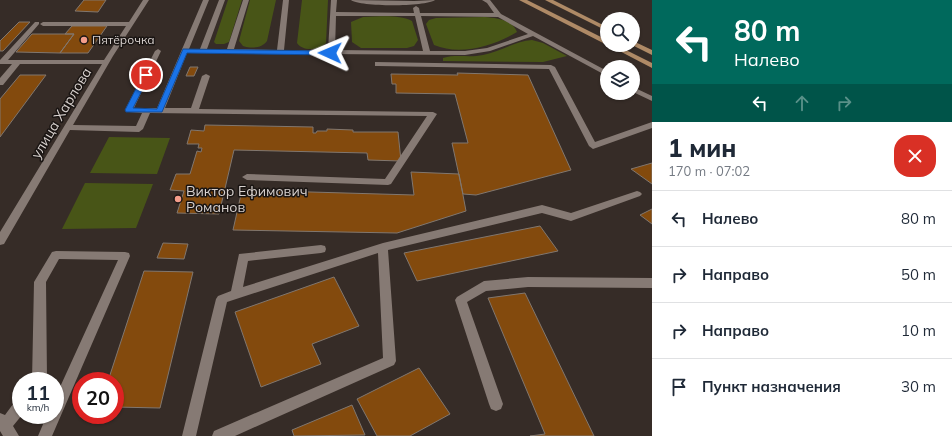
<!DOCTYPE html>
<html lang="ru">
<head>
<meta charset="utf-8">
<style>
	body { margin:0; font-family:Mulish,sans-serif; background:#f6f6f7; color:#1f2937; height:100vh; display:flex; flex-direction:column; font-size:15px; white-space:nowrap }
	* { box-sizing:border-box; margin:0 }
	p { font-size:13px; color:#747a83 }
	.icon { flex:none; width:22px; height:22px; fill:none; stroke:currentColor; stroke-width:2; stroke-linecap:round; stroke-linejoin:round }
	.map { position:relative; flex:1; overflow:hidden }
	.panel { display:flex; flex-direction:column; background:#fff; width:300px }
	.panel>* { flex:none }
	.banner { background:#00695c; color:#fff; overflow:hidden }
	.fabs { position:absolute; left:600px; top:12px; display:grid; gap:8px }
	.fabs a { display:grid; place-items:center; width:40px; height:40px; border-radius:50%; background:#fff; box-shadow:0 1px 3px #0004; font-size:20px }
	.speed { position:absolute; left:12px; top:372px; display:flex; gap:8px; font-size:20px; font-weight:700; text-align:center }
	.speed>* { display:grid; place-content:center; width:52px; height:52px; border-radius:50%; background:#fff; box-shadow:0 1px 3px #0004; line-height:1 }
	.speed small { font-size:10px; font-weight:400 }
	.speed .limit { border:6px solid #d22; background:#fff; color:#111 }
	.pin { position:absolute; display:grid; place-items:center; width:34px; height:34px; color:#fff; margin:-17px; border:2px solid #fff; border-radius:50%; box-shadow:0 1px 4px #0007 }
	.me { position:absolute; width:44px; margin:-22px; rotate:271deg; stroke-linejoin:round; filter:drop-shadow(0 0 3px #0008) }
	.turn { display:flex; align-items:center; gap:14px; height:84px; padding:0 16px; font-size:18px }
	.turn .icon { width:52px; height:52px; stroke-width:2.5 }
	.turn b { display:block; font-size:28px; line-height:34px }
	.lanes { display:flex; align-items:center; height:38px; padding:0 16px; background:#0003; justify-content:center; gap:20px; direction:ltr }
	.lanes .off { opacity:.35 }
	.round { display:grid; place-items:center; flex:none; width:42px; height:42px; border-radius:16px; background:#f6f6f7 }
	.overview { display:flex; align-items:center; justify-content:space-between; height:68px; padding:0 16px }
	h1 { font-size:24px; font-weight:800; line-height:30px }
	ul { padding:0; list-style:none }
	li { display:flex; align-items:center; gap:12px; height:56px; padding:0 16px; border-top:1px solid #e0e1e3 }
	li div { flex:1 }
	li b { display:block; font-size:15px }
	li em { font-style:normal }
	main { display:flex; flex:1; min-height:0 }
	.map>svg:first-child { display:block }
</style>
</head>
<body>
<main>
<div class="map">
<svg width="652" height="436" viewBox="0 0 652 436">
	<rect width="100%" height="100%" fill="#362c27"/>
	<!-- green -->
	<path fill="#485517" d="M 228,0 L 242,0 L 229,42 L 224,44 L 216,44 L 214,42 Z
		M 250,0 L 276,0 L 267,41 C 262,48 252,49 243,46 L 239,41 Z
		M 302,0 L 328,0 L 326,43 C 319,50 303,52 297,43 Z
		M 363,17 C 379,17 397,14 412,21 L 418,40 L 414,46 L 407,48 L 361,48 L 352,42 L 351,22 Z
		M 485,17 C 496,18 513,20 517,32 C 494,46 460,56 434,45 L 426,24 L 429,20 L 436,18 Z
		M 532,40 L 543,43 L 567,56 L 543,62 L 443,61 L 443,58 C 456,54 470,58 483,55 C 500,52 515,41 532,40 Z
		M 109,137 L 170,138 L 157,174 L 90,173 Z
		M 85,183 L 153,184 L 136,228 L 62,229 Z"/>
	<!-- building -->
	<path fill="#834a0d" stroke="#81776f" d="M 84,0 L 106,0 L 98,12 L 75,11 Z
		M 19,22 L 30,22 L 3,51 L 0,51 L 0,41 Z
		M 72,26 L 107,26 L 88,53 L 60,53 L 74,34 L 65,34 Z
		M 32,34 L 74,34 L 60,53 L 16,52 Z
		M 190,67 L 198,67 L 194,76 L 186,76 Z
		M 457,73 L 528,75 L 571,170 L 476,195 L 463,194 L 452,143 L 468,143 L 455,94 L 396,93 L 396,84 L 392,84 L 391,74 L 458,75 Z
		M 20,75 L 46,75 L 0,137 L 0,99 Z
		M 205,125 L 313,127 L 313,133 L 316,133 L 317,131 L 327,131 L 327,129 L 353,130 L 353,132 L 398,132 L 401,161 L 368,160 L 367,153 L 234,150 L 219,214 L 177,213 L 184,191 L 170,190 L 176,174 L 190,174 L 197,151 L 201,152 L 202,148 L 198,148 L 199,144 L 187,144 L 191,130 L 204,131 Z
		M 652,163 L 652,184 L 631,169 Z
		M 411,172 L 459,174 L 466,211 L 397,233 L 233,230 L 242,190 L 414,195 Z
		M 652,209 L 652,224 L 640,215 Z
		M 540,226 L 558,251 L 417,281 L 404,253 Z
		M 163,243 L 188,244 L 184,259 L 157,258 Z
		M 144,271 L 193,272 L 160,408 L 115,407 L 115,381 L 108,381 Z
		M 334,277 L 359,326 L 312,344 L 321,364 L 261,387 L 235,312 Z
		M 525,293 L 594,436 L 530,436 L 545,434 L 488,298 Z
		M 419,368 L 450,414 L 410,436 L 377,436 L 357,399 Z
		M 352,405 L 365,435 L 294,436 L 292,430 Z"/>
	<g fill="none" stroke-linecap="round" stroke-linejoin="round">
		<!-- minor -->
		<path fill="#867a74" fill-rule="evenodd" d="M 143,0 L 149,0 L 113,56 L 73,125 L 136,126 L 142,113 L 129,112 L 125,110 L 155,51 L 158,49 L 161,51 L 134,108 L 157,108 L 203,0 L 209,0 L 189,49 L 200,49 L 219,0 L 225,0 L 207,49 L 227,49 L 243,0 L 249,0 L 234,49 L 277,50 L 283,0 L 289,0 L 284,50 L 328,50 L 331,0 L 337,0 L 336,12 L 414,13 L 413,8 L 416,6 L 419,8 L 420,13 L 494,13 L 487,3 L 482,0 L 490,0 L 501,14 L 607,71 L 607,76 L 533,36 L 490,51 L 465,55 L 187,53 L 165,108 L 191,108 L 202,76 L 206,74 L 210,76 L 199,109 L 433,112 L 437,114 L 391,184 L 388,185 L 247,180 L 242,177 L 247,174 L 385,179 L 427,116 L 150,113 L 143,129 L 139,132 L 70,130 L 4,244 L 0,245 L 0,232 L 102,64 L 20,64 L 3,85 L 0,85 L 0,78 L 12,64 L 0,64 L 0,60 L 35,22 L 39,22 L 39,24 L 8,60 L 104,60 L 126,26 L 43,26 L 40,24 L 43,22 L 129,22 ZM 336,16 L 415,16 L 423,51 L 335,50 ZM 421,16 L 498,17 L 528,34 L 487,48 L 465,51 L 430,51 Z
			M 351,0 L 414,1 L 435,0 C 425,7 360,7 351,0 Z
			M 375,62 L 551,65 L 555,67 L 595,142 L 652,122 L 652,128 L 593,149 L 589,146 L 549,69 L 378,66 L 375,66 Z
			M 633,87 L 652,96 L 652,101 L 633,92 Z
			M 637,191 L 640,192 L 642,194 L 640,196 L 571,221 L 542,213 L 388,250 L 396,361 L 394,365 L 235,436 L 212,436 L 214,431 L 383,358 L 378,253 L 227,302 L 196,436 L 182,436 L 216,299 L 218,296 L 231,291 L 239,254 L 321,245 L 325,246 L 326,249 L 325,252 L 321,253 L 248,261 L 243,287 L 383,243 L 542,205 L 571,213 Z
			M 56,251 L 125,252 L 129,253 L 130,256 L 52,436 L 38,436 L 47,415 L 55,415 L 55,398 L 118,260 L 59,259 L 46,282 L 47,379 L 46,381 L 32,381 L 34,282 L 52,252 Z
			M 528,277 L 652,278 L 652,288 L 528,287 L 486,291 L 467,302 L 503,404 L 501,409 L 496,411 L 491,409 L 489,404 L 455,300 L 457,297 L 484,281 Z
			M 21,398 L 22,415 L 13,426 L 19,436 L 3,436 L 0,431 L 0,413 L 5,415 L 16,400 Z"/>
		<!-- major -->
		<path fill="#af8a66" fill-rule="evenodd" d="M 519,0 L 527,0 L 607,40 L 607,45 Z
			M 545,0 L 553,0 L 607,27 L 607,31 Z
			M 633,41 L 652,50 L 652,55 L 632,45 L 633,45 Z
			M 608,45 L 616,45 L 652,63 L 652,68 Z"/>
	</g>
	<!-- route -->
	<path fill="#1a73e8" stroke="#114b97" d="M 183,49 L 330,51 L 334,53 L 330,55 L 187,53 L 162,112 L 126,112 L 125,110 L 143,75 L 146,73 L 150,75 L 133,108 L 157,109 Z"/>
	<!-- markers -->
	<g fill="#f49d8b" stroke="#1a1513" stroke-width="1.5">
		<circle cx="84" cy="40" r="4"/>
		<circle cx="178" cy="199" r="4"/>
	</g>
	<g text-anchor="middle" stroke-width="3" stroke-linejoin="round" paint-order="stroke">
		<!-- far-poi labels -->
		<g font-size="12" fill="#d8d1ce" stroke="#1a1513" text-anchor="start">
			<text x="92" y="44">Пятёрочка</text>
		</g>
		<!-- street labels -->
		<g font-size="14" fill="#d8d1ce" stroke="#1a1513">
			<text transform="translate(61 113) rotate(-59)" y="5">улица Харлова</text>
		</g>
		<!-- poi labels -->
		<g font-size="14" fill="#d8d1ce" stroke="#1a1513" text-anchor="start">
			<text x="186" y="196">Виктор Ефимович<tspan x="186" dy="16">Романов</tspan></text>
		</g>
	</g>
</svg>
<div class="fabs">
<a><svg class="icon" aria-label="search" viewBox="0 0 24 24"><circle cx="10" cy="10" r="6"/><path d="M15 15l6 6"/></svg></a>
<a><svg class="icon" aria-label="layers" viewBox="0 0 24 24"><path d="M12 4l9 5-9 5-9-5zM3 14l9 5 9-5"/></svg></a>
</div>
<div class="speed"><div>11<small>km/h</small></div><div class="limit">20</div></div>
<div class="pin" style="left:146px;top:75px;background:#d93025"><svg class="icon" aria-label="arrive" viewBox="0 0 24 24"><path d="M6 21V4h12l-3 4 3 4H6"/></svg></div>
<svg class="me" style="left:330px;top:53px" viewBox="-20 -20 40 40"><path d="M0-17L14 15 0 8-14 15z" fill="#1a73e8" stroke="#fff" stroke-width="4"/></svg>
</div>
<section class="panel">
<div class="banner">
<div class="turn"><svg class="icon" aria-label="left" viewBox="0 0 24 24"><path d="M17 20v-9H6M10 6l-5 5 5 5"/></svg><div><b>80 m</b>Налево</div></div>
<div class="lanes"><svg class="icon" aria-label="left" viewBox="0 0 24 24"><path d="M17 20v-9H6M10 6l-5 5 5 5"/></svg><svg class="icon off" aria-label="ahead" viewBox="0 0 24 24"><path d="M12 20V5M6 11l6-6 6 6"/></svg><svg class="icon off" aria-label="right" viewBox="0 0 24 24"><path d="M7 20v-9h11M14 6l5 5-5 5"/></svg></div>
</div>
<div class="overview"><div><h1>1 мин</h1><p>170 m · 07:02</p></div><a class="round" style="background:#d93025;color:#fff"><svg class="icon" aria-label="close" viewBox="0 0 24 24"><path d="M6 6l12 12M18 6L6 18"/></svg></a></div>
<ul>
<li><svg class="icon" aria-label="left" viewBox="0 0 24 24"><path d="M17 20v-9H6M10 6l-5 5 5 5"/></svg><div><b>Налево</b></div><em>80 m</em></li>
<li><svg class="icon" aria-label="right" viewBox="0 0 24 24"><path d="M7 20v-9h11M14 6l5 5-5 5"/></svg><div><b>Направо</b></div><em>50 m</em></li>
<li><svg class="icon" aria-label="right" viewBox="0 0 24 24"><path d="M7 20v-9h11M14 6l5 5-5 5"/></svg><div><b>Направо</b></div><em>10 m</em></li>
<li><svg class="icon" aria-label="arrive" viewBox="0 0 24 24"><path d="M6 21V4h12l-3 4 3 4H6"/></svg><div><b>Пункт назначения</b></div><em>30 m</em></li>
</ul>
</section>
</main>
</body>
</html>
